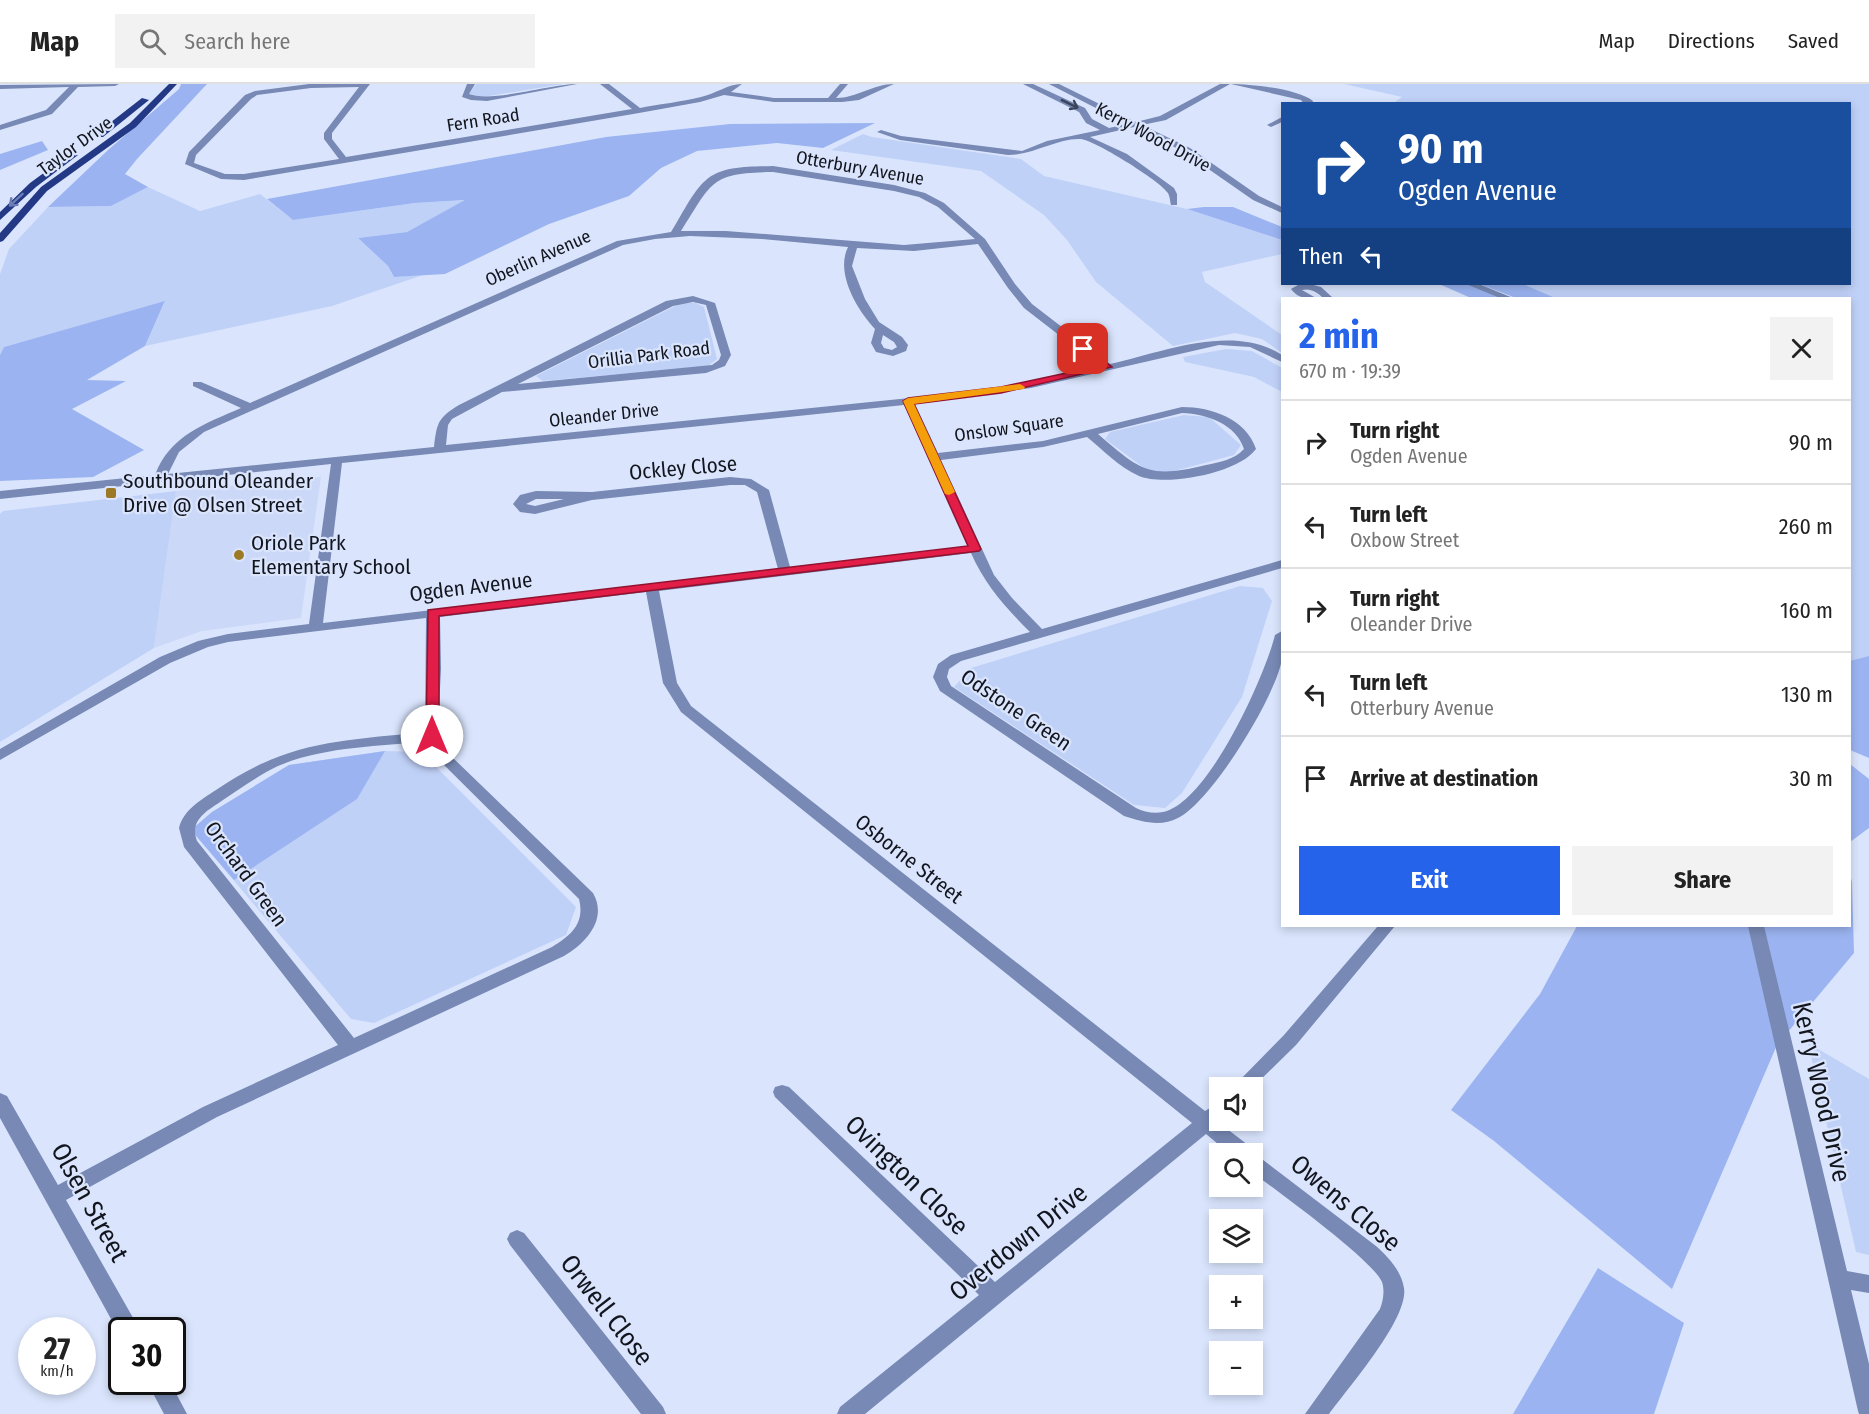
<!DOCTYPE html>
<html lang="en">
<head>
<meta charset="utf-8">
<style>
	body { margin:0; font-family:"Fira Sans Condensed",sans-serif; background:#f2f2f2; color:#222; height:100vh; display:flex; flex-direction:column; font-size:22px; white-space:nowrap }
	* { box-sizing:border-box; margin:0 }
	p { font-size:20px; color:#767676 }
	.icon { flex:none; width:33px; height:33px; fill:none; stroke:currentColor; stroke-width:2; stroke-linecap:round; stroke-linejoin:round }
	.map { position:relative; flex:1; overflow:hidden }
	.details { position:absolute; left:1281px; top:213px; width:570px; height:630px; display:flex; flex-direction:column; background:#fff; border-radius:0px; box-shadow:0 3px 9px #0003 }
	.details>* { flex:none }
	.guide { position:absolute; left:1281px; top:18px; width:570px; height:183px; border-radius:0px; box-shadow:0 3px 9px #0003; background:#1a4fa0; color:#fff; overflow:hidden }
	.controls { position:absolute; left:1209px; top:993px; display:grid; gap:12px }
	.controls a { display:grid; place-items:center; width:54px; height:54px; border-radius:0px; background:#fff; box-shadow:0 3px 9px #0003; font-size:30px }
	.speed { position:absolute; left:18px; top:1233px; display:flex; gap:12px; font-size:30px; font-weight:700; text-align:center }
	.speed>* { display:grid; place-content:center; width:78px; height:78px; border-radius:50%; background:#fff; box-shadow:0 3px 9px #0003; line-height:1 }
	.speed small { font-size:15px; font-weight:400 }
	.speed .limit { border:3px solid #111; border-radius:9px; background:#fff; color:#111 }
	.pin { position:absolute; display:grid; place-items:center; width:51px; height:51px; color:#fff; margin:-26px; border-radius:12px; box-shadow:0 3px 9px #0006 }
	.me { position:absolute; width:66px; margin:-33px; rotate:0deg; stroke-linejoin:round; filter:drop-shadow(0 0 4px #0008) }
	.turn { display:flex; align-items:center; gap:21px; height:126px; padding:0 18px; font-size:27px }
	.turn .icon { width:78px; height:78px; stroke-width:2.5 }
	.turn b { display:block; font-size:42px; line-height:51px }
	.then { display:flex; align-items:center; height:57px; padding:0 18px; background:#0003; gap:12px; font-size:22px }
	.round { display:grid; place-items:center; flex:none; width:63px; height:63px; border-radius:0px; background:#f2f2f2 }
	.headline { display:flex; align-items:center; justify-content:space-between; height:102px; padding:0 18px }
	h1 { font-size:36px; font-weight:700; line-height:45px; color:#2563eb }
	.action { display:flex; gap:12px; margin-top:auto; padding:12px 18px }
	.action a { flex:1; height:69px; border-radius:0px; background:#2563eb; color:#fff; font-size:24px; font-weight:700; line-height:69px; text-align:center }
	.action a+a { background:#f2f2f2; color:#222 }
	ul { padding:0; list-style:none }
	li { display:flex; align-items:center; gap:18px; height:84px; padding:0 18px; border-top:2px solid #e0e0e0 }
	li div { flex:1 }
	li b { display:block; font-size:22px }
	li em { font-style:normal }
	header { display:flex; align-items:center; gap:36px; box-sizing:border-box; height:84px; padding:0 30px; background:#fff; border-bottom:2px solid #e0e0e0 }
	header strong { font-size:28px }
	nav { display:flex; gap:33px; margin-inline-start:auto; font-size:21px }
	.search { width:420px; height:54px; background:#f2f2f2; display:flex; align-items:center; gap:15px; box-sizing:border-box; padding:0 21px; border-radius:0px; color:#767676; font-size:22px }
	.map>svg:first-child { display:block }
</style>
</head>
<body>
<header>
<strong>Map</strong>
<div class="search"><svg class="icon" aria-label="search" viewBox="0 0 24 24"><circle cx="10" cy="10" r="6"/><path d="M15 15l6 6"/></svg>Search here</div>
<nav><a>Map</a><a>Directions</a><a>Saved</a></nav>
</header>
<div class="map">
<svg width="1869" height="1330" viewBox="0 0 1869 1330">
	<rect width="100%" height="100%" fill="#dae5fd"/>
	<!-- built -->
	<path fill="#ccd8f7" d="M 321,393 L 301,534 L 202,547 L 154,564 L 176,407 Z"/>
	<!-- green -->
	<path fill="#c0d1f8" d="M 476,0 L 563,0 L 483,13 L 469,10 Z
		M 1344,0 L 1869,0 L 1869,665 L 1850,656 L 1850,214 L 1516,214 L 1480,200 L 1850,200 L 1850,20 L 1392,20 L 1402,13 Z
		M 863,50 L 872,53 L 1021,75 L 1044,92 L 1187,125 L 1282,156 L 1282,170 L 1202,188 L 1205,198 L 1282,251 L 1282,269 L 1262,255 L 1235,249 L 1173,262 L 1096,198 L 1067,156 L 1044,131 L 981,87 L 831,66 Z
		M 148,103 L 200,127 L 260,110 L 293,136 L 415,119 L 467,116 L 407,148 L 358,154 L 388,182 L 394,193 L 423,191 L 332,222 L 145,262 L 165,218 L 4,263 L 0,271 L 0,190 L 9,165 L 48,123 L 111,122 Z
		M 681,219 L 696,219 L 704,223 L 717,275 L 708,282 L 543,297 L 536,292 Z
		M 1226,265 L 1252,267 L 1282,284 L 1282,308 L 1254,293 L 1185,278 L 1183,273 Z
		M 1184,331 L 1209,333 L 1241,361 L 1234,371 L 1167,389 L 1148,387 L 1105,355 L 1110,348 Z
		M 176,407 L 154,564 L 0,658 L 0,430 L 3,427 Z
		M 1240,502 L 1263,504 L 1272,517 L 1242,613 L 1182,709 L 1165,724 L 1134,721 L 954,603 L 971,584 Z
		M 385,667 L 421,668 L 576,823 L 566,851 L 374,939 L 351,935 L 191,746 L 212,728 L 289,681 Z
		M 1808,959 L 1869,995 L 1869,1171 L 1856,1168 Z"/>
	<!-- forest -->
	<path fill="#9bb4f1" d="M 181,0 L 207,0 L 137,75 L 125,90 L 148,103 L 111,122 L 48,123 L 108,66 L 179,5 Z
		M 875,39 L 823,64 L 777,59 L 697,67 L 661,84 L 629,112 L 549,140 L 445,190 L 394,193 L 388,182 L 358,154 L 407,148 L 465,116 L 415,119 L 293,136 L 267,115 L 606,53 L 730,40 Z
		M 42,57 L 48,66 L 0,86 L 0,70 Z
		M 1204,123 L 1233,123 L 1282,143 L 1282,156 L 1187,125 Z
		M 1439,200 L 1471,200 L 1508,214 L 1471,214 Z
		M 1480,200 L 1523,200 L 1555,214 L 1516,214 Z
		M 165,217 L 145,262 L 87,296 L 126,297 L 72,325 L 144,366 L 93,393 L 0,397 L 0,271 L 4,263 Z
		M 1869,572 L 1869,674 L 1850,666 L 1850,577 Z
		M 385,667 L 357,715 L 234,796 L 191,746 L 212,728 L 289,681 Z
		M 1850,680 L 1869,695 L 1869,744 L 1850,758 Z
		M 1850,791 L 1852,798 L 1854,869 L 1777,961 L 1672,1205 L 1494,1057 L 1451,1026 L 1540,910 L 1577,842 L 1850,842 Z
		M 1598,1184 L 1684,1239 L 1654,1330 L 1513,1330 Z"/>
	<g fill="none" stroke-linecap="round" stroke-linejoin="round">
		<!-- minor -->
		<path fill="#7789b4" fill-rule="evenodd" d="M 119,0 L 115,2 L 78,3 L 52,30 L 0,46 L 0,41 L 46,26 L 69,3 L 0,5 L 0,1 Z
			M 309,0 L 370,0 L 332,49 L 332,55 L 346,73 L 632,25 L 600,0 L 609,0 L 640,24 C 660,20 681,18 701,13 C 715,10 728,0 742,0 L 731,8 L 774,14 L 828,14 L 840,0 L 848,0 L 836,14 C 857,14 873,0 894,0 L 859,16 L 842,18 L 774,18 L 724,11 L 700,18 L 639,29 L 244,96 L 221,95 L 185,80 L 189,68 L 245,11 L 255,7 ZM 359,3 L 324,49 L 324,55 L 339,75 L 244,90 L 225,90 L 194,79 L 196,71 L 251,15 L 257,11 L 311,4 Z
			M 467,0 L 475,0 L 469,10 C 492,19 549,0 577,0 L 487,17 L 471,16 L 462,13 Z
			M 1023,0 L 1033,0 L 1085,24 L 1092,35 L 1109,44 L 1127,40 L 1049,0 L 1059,0 L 1136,38 L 1160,32 L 1220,0 L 1230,0 L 1166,36 L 1142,41 L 1190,64 L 1259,112 L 1282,123 L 1282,129 L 1253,116 L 1184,68 L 1134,43 L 1090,53 L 1127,70 L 1174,104 L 1177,110 L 1177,121 L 1171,121 C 1170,117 1170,111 1167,108 C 1160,97 1093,55 1080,55 C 1058,54 1033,71 1008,71 L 900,56 L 877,48 L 881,46 L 901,52 L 1022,67 L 1047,57 L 1100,46 L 1086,39 L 1079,28 Z
			M 1231,0 C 1251,0 1298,5 1313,17 L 1312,20 L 1304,20 L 1301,16 Z
			M 1282,33 L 1282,38 L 1271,43 L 1267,41 Z
			M 773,82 L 894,101 L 925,109 L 944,119 L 985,155 L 1015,200 L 1032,220 L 1110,280 C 1163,268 1233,239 1282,271 L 1282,278 L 1250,263 L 1219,261 L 1031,304 L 915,320 L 938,369 L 1043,357 L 1182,323 C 1212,323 1246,335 1256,365 C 1239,389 1166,403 1139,392 C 1119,383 1103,366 1087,353 L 1043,363 L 941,376 L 994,491 L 1012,514 L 1042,545 L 1282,476 L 1282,484 L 961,577 L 949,585 L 947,593 L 951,602 L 1136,724 C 1144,728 1154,730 1163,728 C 1208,719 1265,592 1275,551 L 1282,547 C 1282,556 1284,566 1282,575 C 1276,612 1212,717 1178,734 C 1161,743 1142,738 1124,732 L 940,607 L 933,593 L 938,580 L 951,571 L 1030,548 C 1006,524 985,501 971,469 L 659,507 L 677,599 L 691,622 L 1205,1027 L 1220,1018 L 1218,1038 L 1252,1064 L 1254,1069 L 1376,1162 C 1388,1173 1401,1186 1404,1204 C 1409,1234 1348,1304 1329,1330 L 1305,1330 L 1380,1225 C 1383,1217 1385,1207 1382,1198 C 1372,1175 1277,1107 1252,1088 L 1252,1070 L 1230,1070 L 1206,1050 L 865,1330 L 837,1330 L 840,1323 L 979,1211 L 775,1013 L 773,1008 L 775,1003 L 782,1001 L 789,1003 L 995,1198 L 1192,1039 L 681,628 L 663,599 L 646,508 L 440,533 L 441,585 L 438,643 L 443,660 L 452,673 L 593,809 C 608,835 586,859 564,872 L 217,1033 L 66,1116 L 140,1246 L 122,1246 L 121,1253 L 0,1034 L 0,1009 L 7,1012 L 58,1101 L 203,1023 L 338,961 L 184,763 L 179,744 C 184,725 201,716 216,706 C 289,656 341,657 425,648 L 426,534 L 228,558 L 208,563 L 170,579 L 0,676 L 0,665 L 160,573 L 198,557 L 228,550 L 309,540 L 331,380 L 0,415 L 0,407 L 155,391 C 170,351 205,340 241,324 L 193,302 L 193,298 L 201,298 L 250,319 L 617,157 L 671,148 C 680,134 693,107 705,97 C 722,81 751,83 773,82 ZM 773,88 L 894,107 L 919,113 L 938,123 L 975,155 L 904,161 L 726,147 L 681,147 C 713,97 710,89 773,88 ZM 690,152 L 762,155 L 848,163 C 835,189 857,226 875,245 L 871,259 L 876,268 L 893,272 L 906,267 L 908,261 L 902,253 L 879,238 L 865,215 L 852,182 L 857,164 L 914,167 L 978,160 L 1008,204 L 1024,224 L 1099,282 L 1031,298 L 959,309 L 446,361 L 448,341 L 452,335 L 502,308 L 706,289 L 725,282 L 731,271 L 715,219 L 693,212 L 666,217 L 459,321 C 438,334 437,338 434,363 L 168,390 L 179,368 L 204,348 L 623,161 L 655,155 ZM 693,218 L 706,221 L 721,271 L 719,276 L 712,281 L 518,300 L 673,222 ZM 883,251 L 894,258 L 897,263 L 892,266 L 884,264 L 881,259 ZM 904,321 L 968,462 L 790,483 L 769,406 L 751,395 L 730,393 L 592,408 L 536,407 L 520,411 L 513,420 L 520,428 L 535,430 L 592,416 L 730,401 L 745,401 L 757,408 L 778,485 L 323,539 L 342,379 ZM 1182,329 C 1207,330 1236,340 1244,365 C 1234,376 1220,378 1206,381 C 1149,395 1141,387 1098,350 ZM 536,415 L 564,415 L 535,422 L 526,420 ZM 428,657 L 442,679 L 579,815 C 585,839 572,851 552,863 L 354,954 L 197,757 C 189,736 207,727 223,716 C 241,704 259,691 278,682 C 325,662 378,663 428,657 Z
			M 1310,200 L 1321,203 L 1333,214 L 1323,214 C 1317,208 1311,204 1302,206 L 1316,214 C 1305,215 1298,214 1291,205 L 1298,201 Z
			M 1466,200 L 1479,200 L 1513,214 L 1500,214 Z
			M 1378,842 L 1395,842 L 1296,961 L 1252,1004 L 1232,1004 L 1284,951 Z
			M 1748,842 L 1764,842 L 1847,1187 L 1869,1191 L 1869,1209 L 1851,1206 L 1869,1280 L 1869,1330 L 1859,1330 L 1858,1327 Z
			M 517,1146 L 524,1149 L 663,1323 L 666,1330 L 641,1330 L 510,1161 L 507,1155 L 510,1149 Z
			M 147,1298 L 170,1298 L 187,1330 L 164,1330 Z"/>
		<!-- major -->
		<path fill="#233985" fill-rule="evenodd" d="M 169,0 L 177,0 L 136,43 L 47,107 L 3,157 L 0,158 L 0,149 L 41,103 L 130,39 Z
			M 142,14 L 149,16 L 103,53 L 97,53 L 97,49 Z
			M 71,69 L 78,71 L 36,103 L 0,136 L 0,128 L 30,99 Z"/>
	</g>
	<!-- one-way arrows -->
	<defs><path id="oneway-shaft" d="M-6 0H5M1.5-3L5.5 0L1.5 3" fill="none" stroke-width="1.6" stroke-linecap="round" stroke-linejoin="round" transform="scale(1.5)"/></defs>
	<use stroke="#3a4359" href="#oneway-shaft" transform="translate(1070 20) rotate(26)"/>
	<use stroke="#6c7eb5" href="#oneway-shaft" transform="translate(16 116) rotate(137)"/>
	<!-- route -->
	<path fill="#e11d48" stroke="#92132f" stroke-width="1.5" d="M 1079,263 L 1086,263 L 1112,283 L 1001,309 L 914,320 L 981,465 L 979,467 L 439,532 L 439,652 L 432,656 L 426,652 L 428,526 L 968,462 L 903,317 L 908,314 L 1001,303 L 1099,282 L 1079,267 Z"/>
	<!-- slow -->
	<path fill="#f59e0b" d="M 1020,300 L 1025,303 L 1024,305 L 914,320 L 955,408 L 949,411 L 945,410 L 903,317 L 908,314 Z"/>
	<!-- markers -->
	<g fill="#9c7a25" stroke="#dae5fd" stroke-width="2">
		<rect x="105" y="403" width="12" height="12" rx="3"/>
		<circle cx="239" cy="471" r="6"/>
	</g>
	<g text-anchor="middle" stroke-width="4.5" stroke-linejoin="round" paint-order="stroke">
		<!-- far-street labels -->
		<g font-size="18" fill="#12151d" stroke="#dae5fd">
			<text transform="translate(483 36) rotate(-9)" y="6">Fern Road</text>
			<text transform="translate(1153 53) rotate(28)" y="6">Kerry Wood Drive</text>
			<text transform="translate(75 62) rotate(-36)" y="6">Taylor Drive</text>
			<text transform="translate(860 84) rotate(10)" y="6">Otterbury Avenue</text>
			<text transform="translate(538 174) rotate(-24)" y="6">Oberlin Avenue</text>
			<text transform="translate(649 271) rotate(-7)" y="6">Orillia Park Road</text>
			<text transform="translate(604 331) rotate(-6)" y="6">Oleander Drive</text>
			<text transform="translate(1009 344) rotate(-8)" y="6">Onslow Square</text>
		</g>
		<!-- street labels -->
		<g font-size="21" fill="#12151d" stroke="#dae5fd">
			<text transform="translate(683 384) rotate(-5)" y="7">Ockley Close</text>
			<text transform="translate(471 503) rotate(-7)" y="7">Ogden Avenue</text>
			<text transform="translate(1016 626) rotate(34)" y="7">Odstone Green</text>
			<text transform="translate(909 775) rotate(38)" y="7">Osborne Street</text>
			<text transform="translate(246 790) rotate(54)" y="7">Orchard Green</text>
		</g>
		<!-- poi labels -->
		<g font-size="21" fill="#12151d" stroke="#dae5fd" text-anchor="start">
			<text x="123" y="404">Southbound Oleander<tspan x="123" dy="24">Drive @ Olsen Street</tspan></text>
			<text x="251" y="466">Oriole Park<tspan x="251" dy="24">Elementary School</tspan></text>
		</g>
		<!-- near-street labels -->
		<g font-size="26" fill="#12151d" stroke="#dae5fd">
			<text transform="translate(1822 1008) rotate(77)" y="9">Kerry Wood Drive</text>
			<text transform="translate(907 1091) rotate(44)" y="9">Ovington Close</text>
			<text transform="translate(90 1118) rotate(61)" y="9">Olsen Street</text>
			<text transform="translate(1346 1119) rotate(40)" y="9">Owens Close</text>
			<text transform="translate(1018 1158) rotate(-39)" y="9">Overdown Drive</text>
			<text transform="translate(607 1226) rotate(52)" y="9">Orwell Close</text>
		</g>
	</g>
</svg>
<div class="controls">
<a><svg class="icon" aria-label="sound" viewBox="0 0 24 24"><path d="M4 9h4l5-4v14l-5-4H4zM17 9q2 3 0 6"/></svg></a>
<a><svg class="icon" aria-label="search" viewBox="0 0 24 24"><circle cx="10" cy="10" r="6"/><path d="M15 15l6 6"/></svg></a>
<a><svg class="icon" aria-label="layers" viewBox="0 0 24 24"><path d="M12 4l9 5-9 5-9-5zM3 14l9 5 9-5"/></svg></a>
<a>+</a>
<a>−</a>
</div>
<div class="speed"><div>27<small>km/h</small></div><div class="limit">30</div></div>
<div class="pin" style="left:1083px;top:265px;background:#d93025"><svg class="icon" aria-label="arrive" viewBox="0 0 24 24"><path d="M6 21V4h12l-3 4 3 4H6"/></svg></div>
<svg class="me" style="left:432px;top:652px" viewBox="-20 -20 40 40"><circle r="19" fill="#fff"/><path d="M0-13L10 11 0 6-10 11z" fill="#e11d48"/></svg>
<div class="guide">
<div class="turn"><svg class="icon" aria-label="right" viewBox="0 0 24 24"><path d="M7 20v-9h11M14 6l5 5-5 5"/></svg><div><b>90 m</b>Ogden Avenue</div></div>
<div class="then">Then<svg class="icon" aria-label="left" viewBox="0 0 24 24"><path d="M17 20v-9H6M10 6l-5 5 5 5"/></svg></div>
</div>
<section class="details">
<div class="headline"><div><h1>2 min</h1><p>670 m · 19:39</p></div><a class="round"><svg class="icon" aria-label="close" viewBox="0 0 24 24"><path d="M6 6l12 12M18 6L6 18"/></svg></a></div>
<ul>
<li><svg class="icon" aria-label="right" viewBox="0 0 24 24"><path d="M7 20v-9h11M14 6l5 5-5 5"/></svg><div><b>Turn right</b><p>Ogden Avenue</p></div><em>90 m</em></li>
<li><svg class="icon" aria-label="left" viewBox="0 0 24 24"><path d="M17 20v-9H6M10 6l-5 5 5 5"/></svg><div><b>Turn left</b><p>Oxbow Street</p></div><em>260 m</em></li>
<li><svg class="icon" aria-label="right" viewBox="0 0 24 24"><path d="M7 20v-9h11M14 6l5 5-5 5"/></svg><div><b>Turn right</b><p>Oleander Drive</p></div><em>160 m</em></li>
<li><svg class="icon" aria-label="left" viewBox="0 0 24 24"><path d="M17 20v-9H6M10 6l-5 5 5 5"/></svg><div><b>Turn left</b><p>Otterbury Avenue</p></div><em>130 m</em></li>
<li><svg class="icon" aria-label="arrive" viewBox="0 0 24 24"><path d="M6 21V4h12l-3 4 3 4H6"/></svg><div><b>Arrive at destination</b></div><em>30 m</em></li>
</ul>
<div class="action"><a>Exit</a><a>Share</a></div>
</section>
</div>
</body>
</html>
